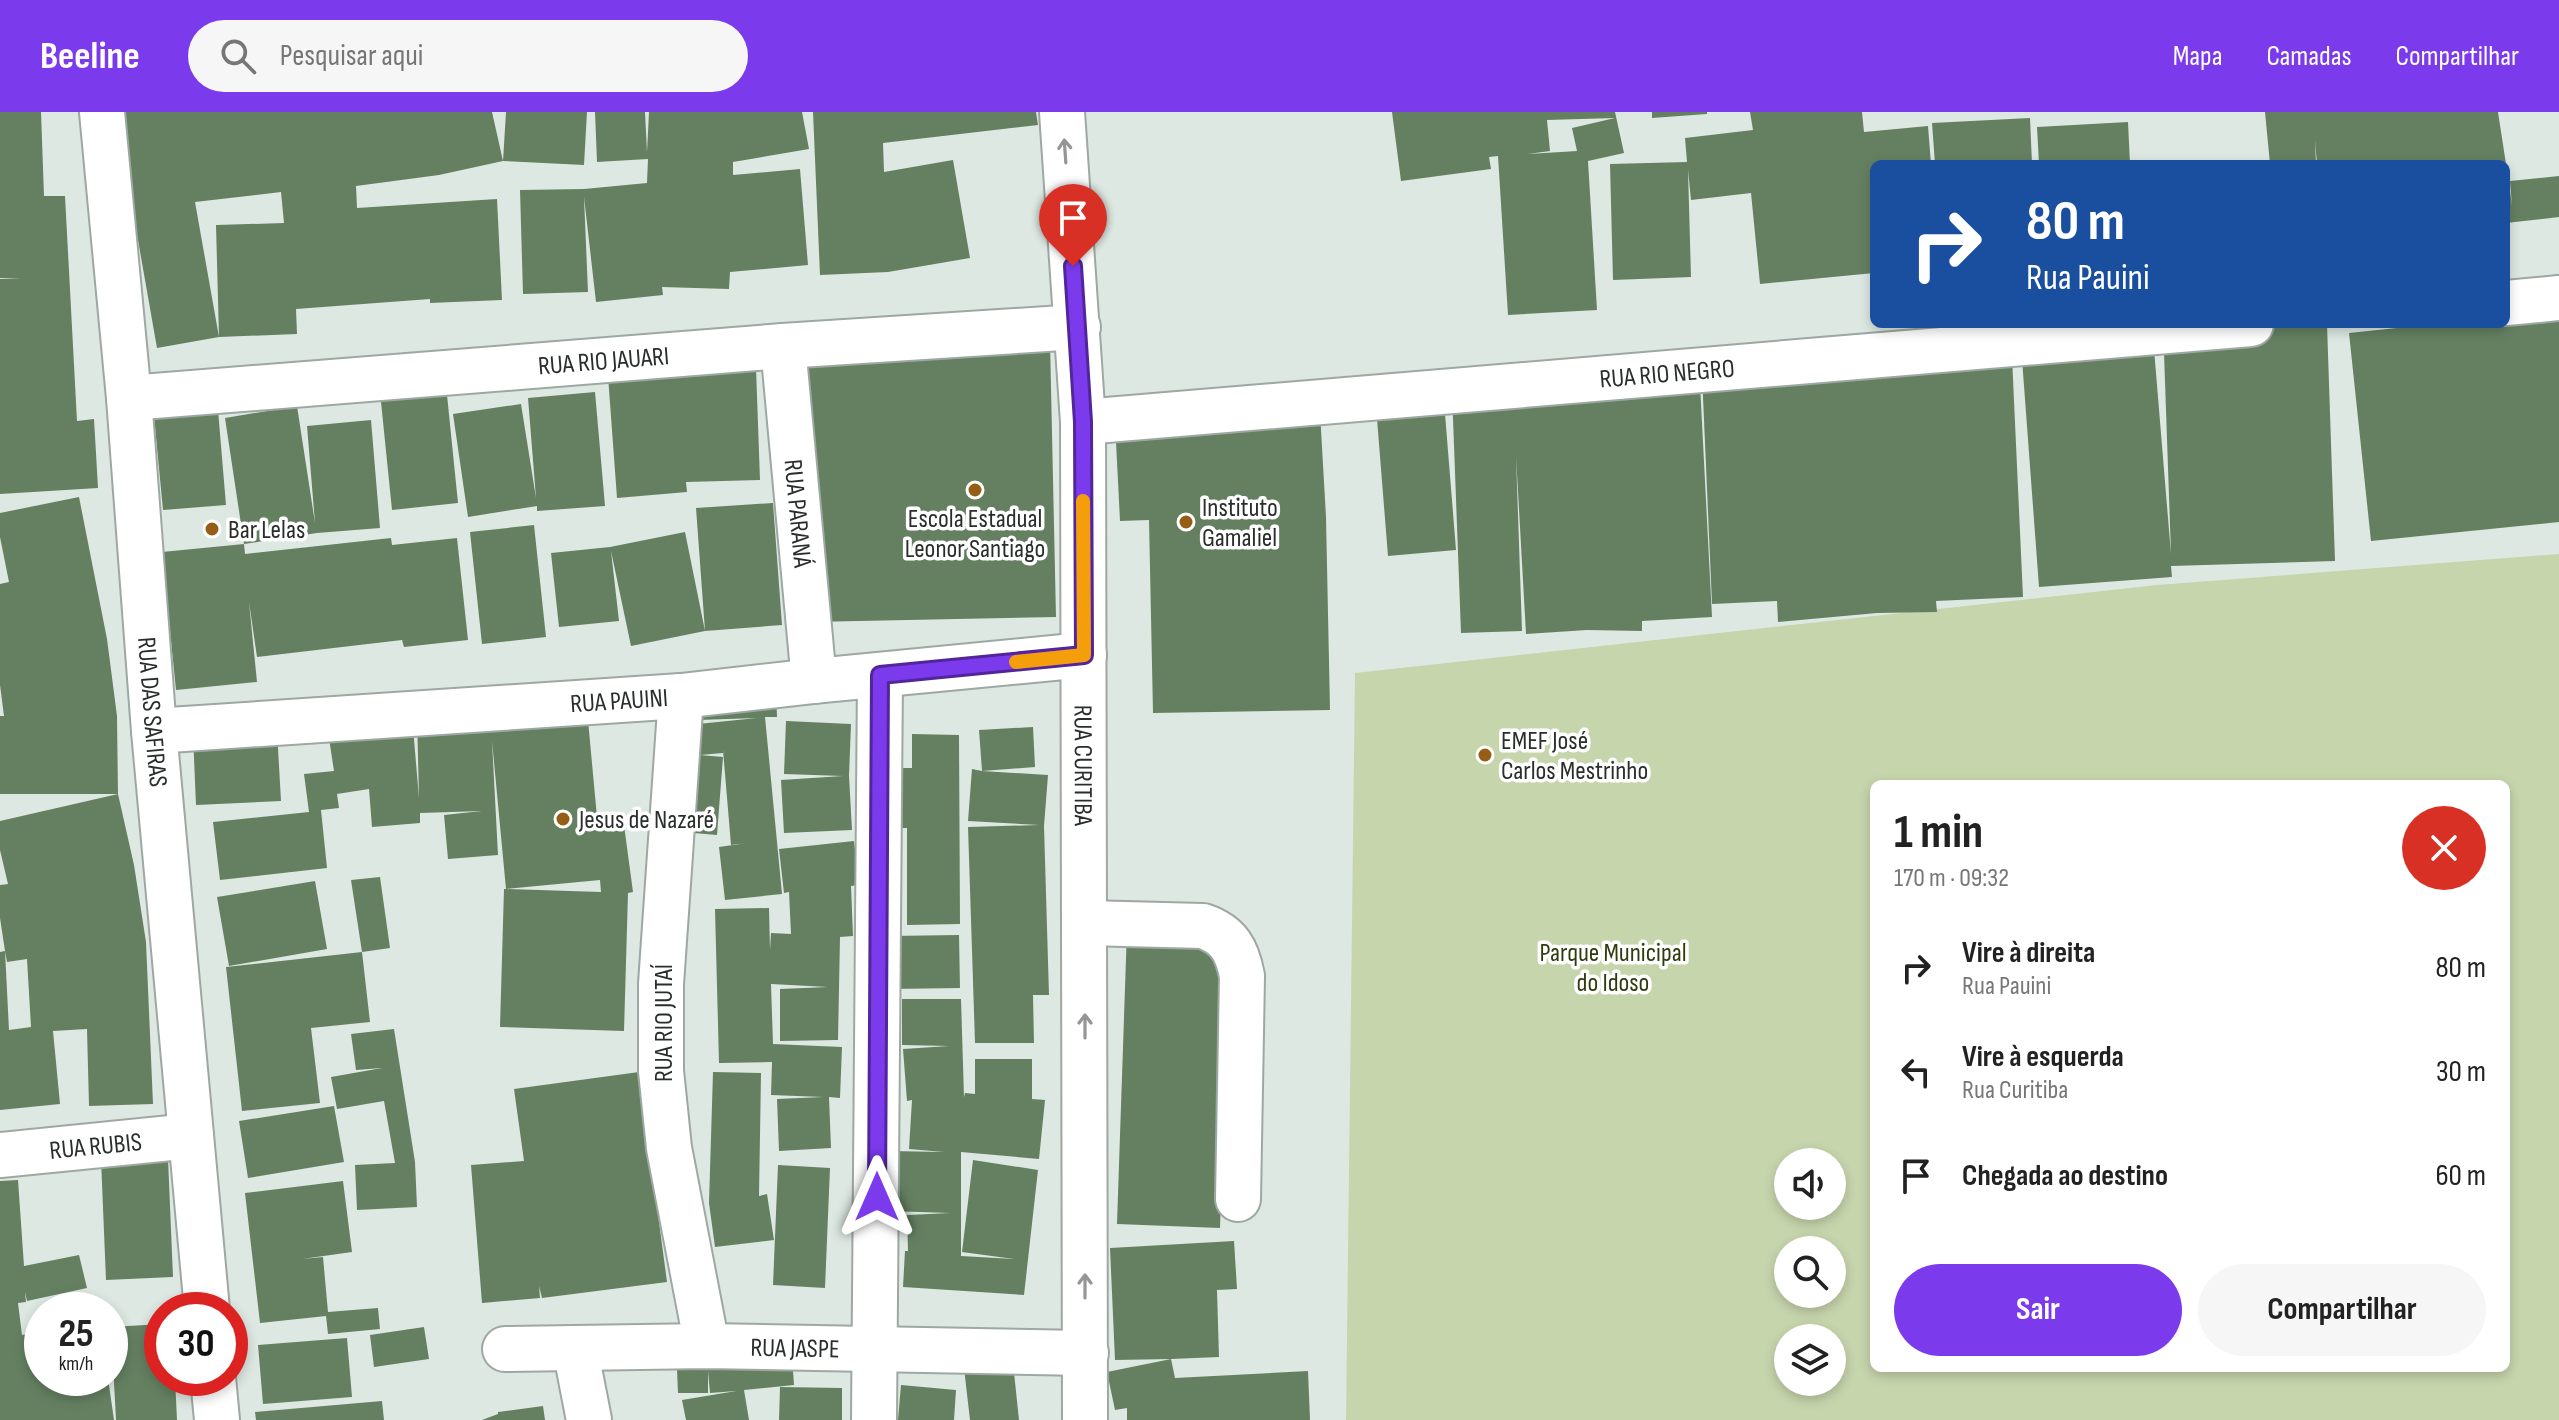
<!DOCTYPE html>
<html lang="pt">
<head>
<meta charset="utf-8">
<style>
	body { margin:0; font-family:"Sofia Sans Condensed",sans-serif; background:#f6f6f6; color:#222; height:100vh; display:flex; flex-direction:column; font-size:30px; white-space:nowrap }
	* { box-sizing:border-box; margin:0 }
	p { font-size:26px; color:#767676 }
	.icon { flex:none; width:44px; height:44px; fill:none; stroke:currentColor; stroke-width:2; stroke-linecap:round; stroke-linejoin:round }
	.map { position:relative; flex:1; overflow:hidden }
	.side { position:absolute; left:1870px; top:668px; width:640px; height:592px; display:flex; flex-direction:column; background:#fff; border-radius:12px; box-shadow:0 4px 12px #0003 }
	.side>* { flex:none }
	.guide { position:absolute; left:1870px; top:48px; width:640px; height:168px; border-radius:12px; box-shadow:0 4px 12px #0003; background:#1a4fa0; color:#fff; overflow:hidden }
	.controls { position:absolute; left:1774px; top:1036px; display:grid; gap:16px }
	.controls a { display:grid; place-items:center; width:72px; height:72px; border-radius:50%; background:#fff; box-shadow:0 4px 12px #0003; font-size:40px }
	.speed { position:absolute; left:24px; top:1180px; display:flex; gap:16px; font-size:40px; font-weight:700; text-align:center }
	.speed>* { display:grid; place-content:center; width:104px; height:104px; border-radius:50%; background:#fff; box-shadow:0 4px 12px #0003; line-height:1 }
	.speed small { font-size:20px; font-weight:400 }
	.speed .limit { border:12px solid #d22; background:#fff; color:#111 }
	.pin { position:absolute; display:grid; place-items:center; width:68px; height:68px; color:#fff; margin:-82px -34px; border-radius:50% 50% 50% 0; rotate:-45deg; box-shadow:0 0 8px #0007 }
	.pin .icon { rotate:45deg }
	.me { position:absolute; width:88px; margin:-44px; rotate:0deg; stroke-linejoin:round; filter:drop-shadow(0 0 6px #0008) }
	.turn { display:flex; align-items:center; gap:28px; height:168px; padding:0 24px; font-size:36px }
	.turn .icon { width:104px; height:104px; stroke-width:2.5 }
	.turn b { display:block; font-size:56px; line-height:68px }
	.round { display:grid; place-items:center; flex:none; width:84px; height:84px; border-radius:42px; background:#f6f6f6 }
	.headline { display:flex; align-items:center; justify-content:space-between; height:136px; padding:0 24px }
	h1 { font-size:48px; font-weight:700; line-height:60px }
	.button { display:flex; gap:16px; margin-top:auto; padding:16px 24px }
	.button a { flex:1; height:92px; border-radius:48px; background:#7c3aed; color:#fff; font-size:32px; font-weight:700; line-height:92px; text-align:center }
	.button a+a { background:#f6f6f6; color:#222 }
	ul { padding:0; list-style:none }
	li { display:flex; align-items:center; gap:24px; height:104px; padding:0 24px }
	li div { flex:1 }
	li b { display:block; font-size:30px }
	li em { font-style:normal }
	header { display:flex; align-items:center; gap:48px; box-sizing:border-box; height:112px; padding:0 40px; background:#7c3aed; color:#fff }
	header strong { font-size:38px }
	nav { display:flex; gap:44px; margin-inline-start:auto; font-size:28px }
	.search { width:560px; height:72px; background:#f6f6f6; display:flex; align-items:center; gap:20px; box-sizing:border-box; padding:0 28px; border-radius:44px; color:#767676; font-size:30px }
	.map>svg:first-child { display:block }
</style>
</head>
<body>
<header>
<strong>Beeline</strong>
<div class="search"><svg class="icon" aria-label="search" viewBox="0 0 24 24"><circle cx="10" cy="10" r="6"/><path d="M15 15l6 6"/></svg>Pesquisar aqui</div>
<nav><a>Mapa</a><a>Camadas</a><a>Compartilhar</a></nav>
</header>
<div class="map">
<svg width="2559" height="1308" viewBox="0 0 2559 1308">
	<rect width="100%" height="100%" fill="#dde8e2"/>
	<!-- green -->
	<path fill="#c7d5ad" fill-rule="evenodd" d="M 2559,442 L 2559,1308 L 1346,1308 L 1355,561 L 2157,473 ZM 1874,672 L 2506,672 L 2506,1256 L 1874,1256 ZM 1788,1050 L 1832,1050 L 1832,1094 L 1788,1094 ZM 1788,1138 L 1832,1138 L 1832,1182 L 1788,1182 ZM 1788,1226 L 1832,1226 L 1832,1270 L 1788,1270 Z"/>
	<!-- building -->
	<path fill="#648061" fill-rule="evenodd" d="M 0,0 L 41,0 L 44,84 L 65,84 L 77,309 L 94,307 L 98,376 L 0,382 L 0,167 L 21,166 L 0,166 Z
		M 120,0 L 492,0 L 503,49 L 506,0 L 587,0 L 584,53 L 503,49 L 439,63 L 356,74 L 357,96 L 497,87 L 502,188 L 430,191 L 430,187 L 296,197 L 297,222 L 219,225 L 216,113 L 284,111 L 281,80 L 195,90 L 219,225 L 157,236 L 132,94 Z
		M 595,0 L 645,0 L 647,40 L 649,0 L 802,0 L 809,37 L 733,50 L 733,63 L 800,57 L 808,153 L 730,160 L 729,177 L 662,175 L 663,183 L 596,190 L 584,85 L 588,180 L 523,182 L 520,78 L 584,77 L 647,71 L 648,47 L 597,50 Z
		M 813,0 L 1036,0 L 1038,13 L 883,31 L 884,60 L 953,48 L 970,146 L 888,160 L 820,163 Z
		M 1392,0 L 1615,0 L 1624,41 L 1588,49 L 1597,198 L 1508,203 L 1498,44 L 1489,45 L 1491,57 L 1401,69 ZM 1615,6 L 1572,16 L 1577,39 L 1528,42 L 1550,39 L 1547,8 Z
		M 1652,0 L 1707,0 L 1707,2 L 1652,6 Z
		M 1750,0 L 1862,0 L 1864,20 L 1928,14 L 1931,52 L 1874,52 L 1874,161 L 1760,172 L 1751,81 L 1691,88 L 1688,58 L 1691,165 L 1613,168 L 1610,52 L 1687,50 L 1685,26 L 1753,18 Z
		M 2265,0 L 2498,0 L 2506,52 L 2317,52 L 2315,28 L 2316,52 L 2270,52 Z
		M 2030,6 L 2032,52 L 1935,52 L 1932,11 Z
		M 2128,10 L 2130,52 L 2039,52 L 2037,15 Z
		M 2508,64 L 2512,94 L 2510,69 L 2559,64 L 2559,105 L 2506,111 Z
		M 2559,199 L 2559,410 L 2371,429 L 2349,221 L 2435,212 L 2506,212 Z
		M 2163,212 L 2327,212 L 2335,449 L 2171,454 L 2172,465 L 2039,475 L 2022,247 L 2154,237 L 2171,442 Z
		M 1050,229 L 1056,505 L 810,510 L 803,235 Z
		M 2012,245 L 2023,485 L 1936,489 L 1937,500 L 1877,501 L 1778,510 L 1777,489 L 1712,492 L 1702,262 Z
		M 756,256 L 760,368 L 686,370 L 687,380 L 617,386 L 608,264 Z
		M 1700,272 L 1712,505 L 1642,509 L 1642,519 L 1587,518 L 1526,522 L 1516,344 L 1522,519 L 1461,521 L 1452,280 Z
		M 446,273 L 458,391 L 392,398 L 380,280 Z
		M 1443,277 L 1456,438 L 1388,444 L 1375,282 Z
		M 595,280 L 605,394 L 537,399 L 537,394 L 468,405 L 453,302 L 521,292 L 536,386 L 528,286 Z
		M 297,294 L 315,411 L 307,314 L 371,308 L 380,416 L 317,421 L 244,432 L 225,306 Z
		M 218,298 L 226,393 L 163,398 L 154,304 Z
		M 1320,300 L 1326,405 L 1330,598 L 1153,601 L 1149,408 L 1120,409 L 1115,310 Z
		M 79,385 L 107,527 L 117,604 L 118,682 L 134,753 L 146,830 L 153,992 L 89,994 L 87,917 L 53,919 L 60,992 L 0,998 L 0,840 L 5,839 L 0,806 L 0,773 L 8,772 L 0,738 L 0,709 L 118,682 L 0,682 L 0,604 L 4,604 L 0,573 L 0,472 L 9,470 L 0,425 L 0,401 ZM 5,839 L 7,850 L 27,847 L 31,915 L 9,918 Z
		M 773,391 L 782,513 L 705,519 L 696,396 Z
		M 534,413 L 546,525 L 482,532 L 470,420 Z
		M 685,420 L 705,519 L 631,534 L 611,439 L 619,509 L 559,515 L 551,441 L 610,435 Z
		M 391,426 L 392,433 L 457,426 L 468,528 L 404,535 L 402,528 L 257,545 L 249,490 L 257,570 L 176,578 L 162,440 L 244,432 L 245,442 Z
		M 776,575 L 777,605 L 765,605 L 782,782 L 725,788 L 719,735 L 747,731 L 731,733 L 723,638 L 723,641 L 700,643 L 723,645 L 717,723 L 694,721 L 700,643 L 698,612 L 757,606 L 698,608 L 696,579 Z
		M 412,604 L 419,686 L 417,604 L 588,608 L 598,716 L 624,713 L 633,780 L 628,781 L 624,919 L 500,915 L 504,777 L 506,777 L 492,629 L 498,743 L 448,747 L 444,703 L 482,699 L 420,701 L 420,711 L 372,715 L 369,677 L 337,682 L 339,696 L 321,698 L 327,756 L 220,768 L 213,710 L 309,700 L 304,662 L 334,659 L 327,613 ZM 600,768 L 601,780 L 506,777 Z
		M 786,609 L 851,612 L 849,664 L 852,718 L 784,721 L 781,668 L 843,664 L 784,662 Z
		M 1033,615 L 1035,655 L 982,659 L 1048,663 L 1044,714 L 1049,883 L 1033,883 L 1034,931 L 975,931 L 968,715 L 1039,713 L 968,709 L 972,657 L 982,659 L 979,618 Z
		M 277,618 L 281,689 L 196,693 L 193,622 Z
		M 912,622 L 959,623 L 960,812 L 907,813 L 907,716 L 902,716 L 902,656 L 912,656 Z
		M 854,729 L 859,773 L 851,774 L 853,824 L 840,825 L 838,928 L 780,929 L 780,877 L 828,875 L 771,872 L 773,932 L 842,935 L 840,986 L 829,985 L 831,1036 L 779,1039 L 777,987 L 823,985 L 771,983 L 772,950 L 719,951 L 715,797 L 769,796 L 770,838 L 771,821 L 791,822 L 789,780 L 784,781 L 779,737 Z
		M 380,765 L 390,836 L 362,840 L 351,768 Z
		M 315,769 L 327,837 L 229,854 L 217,785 Z
		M 1127,817 L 1230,821 L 1220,1116 L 1117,1112 Z
		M 959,823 L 960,876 L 890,877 L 889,824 Z
		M 362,840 L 370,910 L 311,916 L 320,991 L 242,999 L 226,855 Z
		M 902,887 L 961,887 L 964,985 L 965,981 L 975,982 L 975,947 L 1032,947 L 1032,987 L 1045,988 L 1039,1047 L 961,1040 L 961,1146 L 961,1144 L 1014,1147 L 962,1140 L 973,1048 L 1038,1058 L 1024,1183 L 903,1175 L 905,1139 L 908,1139 L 907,1103 L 950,1101 L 888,1099 L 890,1039 L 944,1040 L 909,1037 L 912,988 L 907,989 L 903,937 L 949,934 L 902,933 Z
		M 394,917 L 415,1050 L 417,1095 L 357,1098 L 355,1053 L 395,1051 L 384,989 L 337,997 L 331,965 L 382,956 L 356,958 L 351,922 Z
		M 639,960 L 667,1170 L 542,1186 L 539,1174 L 540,1186 L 482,1191 L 471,1053 L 524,1049 L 514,977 Z
		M 713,960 L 761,961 L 759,1084 L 767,1082 L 774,1128 L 715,1135 L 709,1091 Z
		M 334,994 L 344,1050 L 248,1066 L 239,1009 Z
		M 168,1046 L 173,1165 L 106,1168 L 101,1047 Z
		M 778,1053 L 830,1056 L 825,1176 L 773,1173 Z
		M 18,1068 L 24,1154 L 79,1143 L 87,1176 L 27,1189 L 25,1180 L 26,1190 L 18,1191 L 22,1223 L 42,1219 L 42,1266 L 108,1266 L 114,1308 L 0,1308 L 0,1069 Z
		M 343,1069 L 352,1140 L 302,1147 L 323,1145 L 328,1200 L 378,1196 L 380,1217 L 328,1222 L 326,1204 L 260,1211 L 245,1081 Z
		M 1234,1129 L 1237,1177 L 1217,1178 L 1219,1245 L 1171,1247 L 1175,1266 L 1308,1259 L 1310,1308 L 1127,1308 L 1127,1296 L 1115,1298 L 1107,1260 L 1171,1247 L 1115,1248 L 1110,1136 Z
		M 162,1212 L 162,1266 L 175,1266 L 177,1308 L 116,1308 L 111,1215 Z
		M 424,1215 L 429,1247 L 374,1255 L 370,1223 Z
		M 347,1226 L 352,1285 L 263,1292 L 258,1233 Z
		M 676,1234 L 792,1244 L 794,1273 L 744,1278 L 749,1308 L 686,1308 L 682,1288 L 736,1279 L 710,1281 L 708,1259 L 708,1281 L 678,1281 Z
		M 1013,1251 L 1019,1308 L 970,1308 L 964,1256 Z
		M 901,1273 L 956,1278 L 954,1308 L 898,1308 Z
		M 780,1275 L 842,1276 L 842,1308 L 779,1308 Z
		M 382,1289 L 384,1308 L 256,1308 L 255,1300 Z
		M 543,1294 L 545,1308 L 482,1308 L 498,1302 L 498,1300 Z"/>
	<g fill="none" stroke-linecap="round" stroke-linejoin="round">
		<!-- minor casing -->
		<g stroke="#9ea8a2" stroke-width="48">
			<g id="minor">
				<path id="s1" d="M 102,0 L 129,286 L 154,619 L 207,1198"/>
				<path id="s2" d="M 1062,0 L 1083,310 L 1085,1308"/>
				<path d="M 2506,191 L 2559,186"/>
				<path id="s3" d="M 783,234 L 814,569"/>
				<path id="s4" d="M 129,286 L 783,234 L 1078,215"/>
				<path id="s5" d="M 1083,310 L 2251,212"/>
				<path d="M 681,584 L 661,872 L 661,959 L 669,1036 L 707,1234"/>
				<path id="s6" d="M 154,619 L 681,584 L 814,569 L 1084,543"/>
				<path d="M 1085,811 L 1203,814 C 1229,823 1237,838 1242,864 L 1238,1087"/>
				<path id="s7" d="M 0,1043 L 191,1024"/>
				<path d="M 575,1236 L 589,1308"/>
				<path id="s8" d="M 505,1237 L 707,1234 L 1086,1241"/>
				<path d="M 213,1266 L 217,1308"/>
				<path d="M 874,1308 L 880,563"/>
			</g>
		</g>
		<!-- minor -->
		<use href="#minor" stroke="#fff" stroke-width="44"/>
	</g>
	<!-- one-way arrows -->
	<defs><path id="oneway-shaft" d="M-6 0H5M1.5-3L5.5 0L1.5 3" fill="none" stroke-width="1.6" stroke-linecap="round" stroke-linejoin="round" transform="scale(2)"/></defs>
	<g stroke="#949695">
		<use href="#oneway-shaft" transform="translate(1065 39) rotate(-94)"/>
		<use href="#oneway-shaft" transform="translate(1085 914) rotate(-90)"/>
		<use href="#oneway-shaft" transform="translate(1085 1174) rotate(-90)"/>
	</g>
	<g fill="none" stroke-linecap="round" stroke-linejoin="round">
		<!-- route casing -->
		<g stroke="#51269a" stroke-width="20">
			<path id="route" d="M 877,1085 L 880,563 L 1084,543 L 1083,310 L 1073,154"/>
		</g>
		<!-- route -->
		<use href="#route" stroke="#7c3aed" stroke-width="14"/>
		<!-- slow -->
		<path stroke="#f59e0b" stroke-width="14" d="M 1016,550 L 1084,543 L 1083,389"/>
	</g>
	<!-- markers -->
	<g fill="#955d16" stroke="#fff" stroke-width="3">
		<circle cx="975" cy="378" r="8"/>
		<circle cx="1186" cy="410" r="8"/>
		<circle cx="212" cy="417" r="8"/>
		<circle cx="1485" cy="643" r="8"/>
		<circle cx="563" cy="707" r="8"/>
	</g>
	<g text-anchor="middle" stroke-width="7" stroke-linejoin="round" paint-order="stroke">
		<!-- street labels -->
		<g font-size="26" fill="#292e2b" stroke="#fff">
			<text dy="9" stroke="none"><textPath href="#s4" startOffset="476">RUA RIO JAUARI</textPath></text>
			<text dy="9" stroke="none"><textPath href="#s5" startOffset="586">RUA RIO NEGRO</textPath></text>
			<text dy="9" stroke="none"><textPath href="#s3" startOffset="168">RUA PARANÁ</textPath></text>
			<text dy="9" stroke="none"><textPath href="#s6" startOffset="466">RUA PAUINI</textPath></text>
			<text dy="9" stroke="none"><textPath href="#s1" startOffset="602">RUA DAS SAFIRAS</textPath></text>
			<text dy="9" stroke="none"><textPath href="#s2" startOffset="654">RUA CURITIBA</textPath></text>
			<text transform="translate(663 911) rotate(-90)" y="9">RUA RIO JUTAÍ</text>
			<text dy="9" stroke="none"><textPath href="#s7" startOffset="96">RUA RUBIS</textPath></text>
			<text dy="9" stroke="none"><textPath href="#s8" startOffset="290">RUA JASPE</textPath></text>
		</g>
		<!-- poi labels -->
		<g font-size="26" fill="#292e2b" stroke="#fff" text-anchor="start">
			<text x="1202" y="404">Instituto<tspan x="1202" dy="30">Gamaliel</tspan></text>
			<text x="975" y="415" text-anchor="middle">Escola Estadual<tspan x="975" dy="30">Leonor Santiago</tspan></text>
			<text x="228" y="426">Bar Lelas</text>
			<text x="1501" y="637">EMEF José<tspan x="1501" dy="30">Carlos Mestrinho</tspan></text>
			<text x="579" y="716">Jesus de Nazaré</text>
		</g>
		<!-- park labels -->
		<g font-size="26" fill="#2f3c0e" stroke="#fff">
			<text x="1613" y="849">Parque Municipal<tspan x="1613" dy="30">do Idoso</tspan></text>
		</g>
	</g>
</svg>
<div class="controls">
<a><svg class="icon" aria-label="sound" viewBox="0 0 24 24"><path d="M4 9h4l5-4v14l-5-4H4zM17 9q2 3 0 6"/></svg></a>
<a><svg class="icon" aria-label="search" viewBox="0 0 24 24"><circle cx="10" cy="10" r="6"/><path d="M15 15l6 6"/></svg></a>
<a><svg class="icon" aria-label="layers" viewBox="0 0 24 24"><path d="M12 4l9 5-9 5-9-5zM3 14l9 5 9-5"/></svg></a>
</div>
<div class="speed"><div>25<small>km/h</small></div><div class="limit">30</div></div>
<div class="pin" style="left:1073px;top:154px;background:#d93025"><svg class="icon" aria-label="arrive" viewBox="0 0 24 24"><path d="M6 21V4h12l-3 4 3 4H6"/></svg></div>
<svg class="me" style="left:877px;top:1085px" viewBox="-20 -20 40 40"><path d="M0-17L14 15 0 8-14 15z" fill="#7c3aed" stroke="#fff" stroke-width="4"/></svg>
<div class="guide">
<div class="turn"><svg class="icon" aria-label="right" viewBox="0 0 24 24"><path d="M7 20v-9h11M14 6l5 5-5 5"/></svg><div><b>80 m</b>Rua Pauini</div></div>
</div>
<section class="side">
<div class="headline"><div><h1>1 min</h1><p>170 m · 09:32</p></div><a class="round" style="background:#d93025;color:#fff"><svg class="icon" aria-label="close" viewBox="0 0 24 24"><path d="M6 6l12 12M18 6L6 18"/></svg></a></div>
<ul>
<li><svg class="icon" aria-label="right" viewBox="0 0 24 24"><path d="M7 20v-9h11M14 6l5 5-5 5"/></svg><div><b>Vire à direita</b><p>Rua Pauini</p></div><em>80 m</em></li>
<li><svg class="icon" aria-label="left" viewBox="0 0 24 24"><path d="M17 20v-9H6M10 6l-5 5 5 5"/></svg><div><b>Vire à esquerda</b><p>Rua Curitiba</p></div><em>30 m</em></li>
<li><svg class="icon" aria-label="arrive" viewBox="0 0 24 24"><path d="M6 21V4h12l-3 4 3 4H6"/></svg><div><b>Chegada ao destino</b></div><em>60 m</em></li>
</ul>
<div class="button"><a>Sair</a><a>Compartilhar</a></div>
</section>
</div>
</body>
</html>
